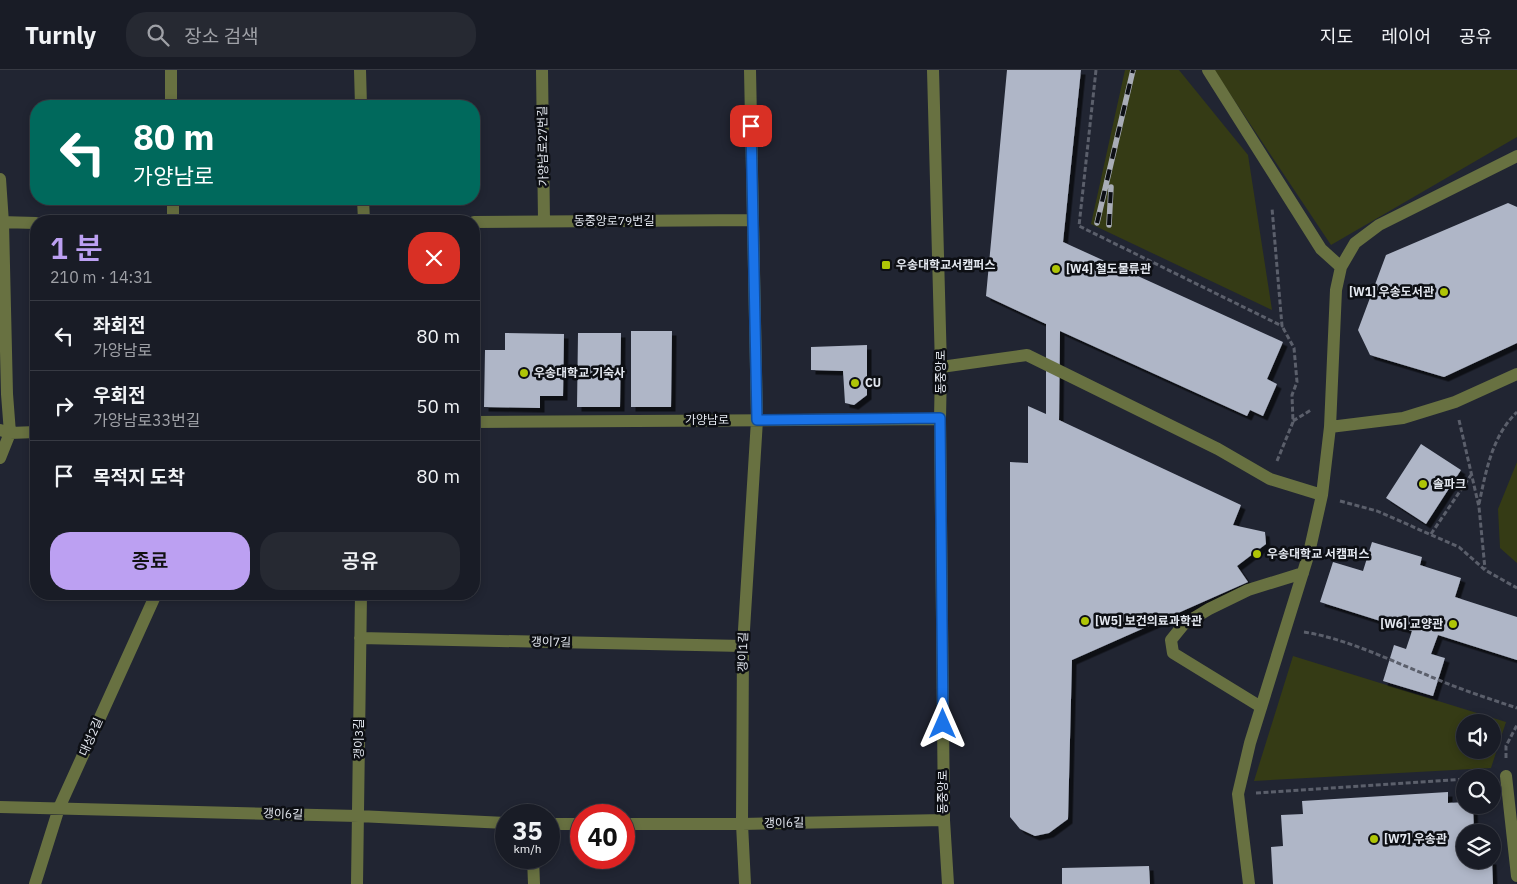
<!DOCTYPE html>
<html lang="ko">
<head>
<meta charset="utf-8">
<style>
	body { margin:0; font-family:"IBM Plex Sans","Noto Sans KR",sans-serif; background:#262932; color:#f1f3f6; height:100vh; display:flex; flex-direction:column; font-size:19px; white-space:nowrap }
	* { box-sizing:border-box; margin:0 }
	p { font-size:16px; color:#9fa1a7 }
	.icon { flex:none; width:28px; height:28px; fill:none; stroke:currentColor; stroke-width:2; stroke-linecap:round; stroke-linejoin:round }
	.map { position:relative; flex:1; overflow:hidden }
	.side { position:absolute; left:30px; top:145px; width:450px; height:385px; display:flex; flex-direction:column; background:#191c26; border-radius:20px; box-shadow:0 2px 8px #0003,0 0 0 1px #373a43 }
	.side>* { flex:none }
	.banner { position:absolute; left:30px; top:30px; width:450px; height:105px; border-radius:20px; box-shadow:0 2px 8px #0003,0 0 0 1px #373a43; background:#00695c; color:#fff; overflow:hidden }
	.buttons { position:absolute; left:1456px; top:644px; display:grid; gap:10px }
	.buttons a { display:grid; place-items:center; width:45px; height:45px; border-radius:50%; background:#191c26; box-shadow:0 2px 8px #0003,0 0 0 1px #373a43; font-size:25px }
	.speed { position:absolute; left:495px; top:734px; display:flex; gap:10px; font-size:25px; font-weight:700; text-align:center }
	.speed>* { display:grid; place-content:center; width:65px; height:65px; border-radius:50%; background:#191c26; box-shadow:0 2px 8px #0003,0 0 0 1px #373a43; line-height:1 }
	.speed small { font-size:12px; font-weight:400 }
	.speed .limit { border:8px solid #d22; background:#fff; color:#111 }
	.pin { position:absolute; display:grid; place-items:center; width:42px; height:42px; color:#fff; margin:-21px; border-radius:10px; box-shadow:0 2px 8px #0006 }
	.me { position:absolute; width:55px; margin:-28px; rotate:0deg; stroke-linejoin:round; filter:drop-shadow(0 0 4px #0008) }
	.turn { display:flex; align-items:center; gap:18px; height:105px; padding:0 20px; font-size:22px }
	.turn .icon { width:65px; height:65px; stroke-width:2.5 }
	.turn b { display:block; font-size:35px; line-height:42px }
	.round { display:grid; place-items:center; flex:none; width:52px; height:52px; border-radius:20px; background:#262932 }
	.headline { display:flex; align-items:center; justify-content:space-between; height:85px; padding:0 20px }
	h1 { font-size:30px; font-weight:600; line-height:38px; color:#bca0f2 }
	.button { display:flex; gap:10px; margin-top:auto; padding:10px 20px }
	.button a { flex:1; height:58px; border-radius:20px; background:#bca0f2; color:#111; font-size:20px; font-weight:600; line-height:58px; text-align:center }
	.button a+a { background:#262932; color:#f1f3f6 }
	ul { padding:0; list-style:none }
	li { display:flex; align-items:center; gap:15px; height:70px; padding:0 20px; border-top:1px solid #373a43 }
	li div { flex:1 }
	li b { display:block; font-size:19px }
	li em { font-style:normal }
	header { display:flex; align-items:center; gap:30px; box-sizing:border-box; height:70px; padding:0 25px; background:#191c26; border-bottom:1px solid #373a43 }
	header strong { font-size:24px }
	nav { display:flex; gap:28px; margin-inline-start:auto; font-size:18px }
	.search { width:350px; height:45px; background:#262932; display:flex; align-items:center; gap:12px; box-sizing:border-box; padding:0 18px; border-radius:20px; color:#9fa1a7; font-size:19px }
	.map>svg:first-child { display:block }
</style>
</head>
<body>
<header>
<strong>Turnly</strong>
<div class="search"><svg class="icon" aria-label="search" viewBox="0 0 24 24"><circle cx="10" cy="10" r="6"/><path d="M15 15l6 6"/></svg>장소 검색</div>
<nav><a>지도</a><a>레이어</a><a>공유</a></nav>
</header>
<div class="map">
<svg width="1517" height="814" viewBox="0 0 1517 814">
	<defs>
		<filter id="shadow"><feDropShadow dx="4.5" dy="4.5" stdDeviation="0" flood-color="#0009"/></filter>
	</defs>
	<rect width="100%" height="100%" fill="#212532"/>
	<!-- green -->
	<path fill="#353b15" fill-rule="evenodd" d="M 1125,0 L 1179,0 L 1248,85 L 1272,240 L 1091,154 Z
		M 1214,0 L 1517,0 L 1517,67 L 1331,175 Z
		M 1517,392 L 1517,493 L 1500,478 L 1498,439 Z
		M 1293,586 L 1506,652 L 1491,698 L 1254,711 ZM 1492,652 L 1492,680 L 1465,680 L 1465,652 Z"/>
	<!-- building -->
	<path fill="#afb6c7" filter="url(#shadow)" d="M 1007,0 L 1081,0 L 1063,172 L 1283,272 L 1267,309 L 1277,314 L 1263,346 L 1250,340 L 1247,346 L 1060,261 L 1059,350 L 1241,435 L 1233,455 L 1265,462 L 1266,474 L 1237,496 L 1248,512 L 1072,590 L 1068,749 L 1049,763 L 1035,766 L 1020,759 L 1010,747 L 1010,392 L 1028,393 L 1028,336 L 1046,344 L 1046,254 L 986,226 Z
		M 1508,133 L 1517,137 L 1517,273 L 1444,307 L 1370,285 L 1358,260 L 1386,185 Z
		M 631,261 L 672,261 L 671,337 L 631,337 Z
		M 505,263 L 564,264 L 563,326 L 540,326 L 540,338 L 484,337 L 485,280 L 505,280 Z
		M 578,263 L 621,263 L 620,337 L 577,337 Z
		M 867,275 L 867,325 L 854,335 L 845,333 L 843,301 L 811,300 L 811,277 Z
		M 1421,374 L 1461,400 L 1426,454 L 1386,428 Z
		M 1372,472 L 1422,487 L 1420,495 L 1461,508 L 1455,527 L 1517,547 L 1517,590 L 1438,565 L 1431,584 L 1445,588 L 1433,626 L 1383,611 L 1394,575 L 1406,579 L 1412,561 L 1320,532 L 1333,492 L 1363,501 Z
		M 1448,722 L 1448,733 L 1465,732 L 1465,735 L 1473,735 L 1474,762 L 1465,762 L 1465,790 L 1492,790 L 1493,814 L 1273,814 L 1271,777 L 1283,776 L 1281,745 L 1303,744 L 1302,731 Z
		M 1149,796 L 1150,814 L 1062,814 L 1062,798 Z"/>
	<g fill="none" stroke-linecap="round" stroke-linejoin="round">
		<!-- path -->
		<path stroke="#5b5f6b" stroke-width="3" stroke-dasharray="5 2.5" stroke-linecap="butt" d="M 1096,0 L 1079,156 L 1282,256 L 1272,138
			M 1459,350 L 1479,437 L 1485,499
			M 1293,351 L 1311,340
			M 1277,391 L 1293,352 L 1292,325 L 1297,312 L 1294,278 L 1282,256
			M 1340,431 L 1377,441 L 1459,477 L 1485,500 L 1517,518
			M 1479,434 C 1486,401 1492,366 1517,342
			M 1431,464 L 1471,405
			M 1304,562 C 1347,569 1387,589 1427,605 C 1456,618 1487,628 1517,638
			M 1506,688 L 1506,676 L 1517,655
			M 1256,723 L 1465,709"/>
		<!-- minor -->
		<path stroke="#687141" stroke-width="12" d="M 171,0 L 171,36
			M 360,0 L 361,36
			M 542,0 L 544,151
			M 933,0 L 941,297 L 940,349 L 944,750 L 948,814
			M 1208,0 L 1321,179 L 1341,197
			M 0,109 L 3,153 L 7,324 L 10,363 L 0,388
			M 173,129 L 173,151
			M 363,129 L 364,151
			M 0,152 L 36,153
			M 474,152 L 753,150
			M 941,297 L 1027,285 L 1218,379 L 1270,409 L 1322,425 L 1330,357 L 1336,220 L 1341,197 L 1355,173 L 1379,155 L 1517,86
			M 474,352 L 940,349
			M 1330,357 L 1403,348 L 1455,332 L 1517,304
			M 0,360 L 10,363 L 36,362
			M 360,568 L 743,576
			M 1261,637 L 1173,583 L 1171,570 L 1184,554 L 1209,539 L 1248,520 L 1303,503
			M 1506,706 L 1517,806
			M 0,737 L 358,746 L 506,753
			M 549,754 L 581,754
			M 624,754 L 742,754 L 944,750
			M 533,788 L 534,814
			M 35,814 L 59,738 L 156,524
			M 357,814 L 361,524
			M 745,814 L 742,754 L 743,576 L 757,350 L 750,0
			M 1249,814 L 1238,724 L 1250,673 L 1309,483 L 1322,425"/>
		<!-- rail casing -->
		<g stroke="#a9adb7" stroke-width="5.5">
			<path id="rail" d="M 1097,153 L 1133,0
				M 1109,155 L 1111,117"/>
		</g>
		<!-- rail -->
		<use href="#rail" stroke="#0d0f14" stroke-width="4" stroke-dasharray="11" stroke-linecap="butt"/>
	</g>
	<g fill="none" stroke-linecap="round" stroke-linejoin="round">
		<!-- route casing -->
		<g stroke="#114b97" stroke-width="12">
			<path id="route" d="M 751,56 L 757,350 L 940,348 L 943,654"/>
		</g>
		<!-- route -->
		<use href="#route" stroke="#1a73e8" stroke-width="9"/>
	</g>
	<!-- markers -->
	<g fill="#afc506" stroke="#0d0f14" stroke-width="2">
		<rect x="881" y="190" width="10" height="10" rx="2.5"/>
		<circle cx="1056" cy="199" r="5"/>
		<circle cx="1444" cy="222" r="5"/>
		<circle cx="524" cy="303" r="5"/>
		<circle cx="855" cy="313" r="5"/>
		<circle cx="1423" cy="414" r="5"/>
		<circle cx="1257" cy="484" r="5"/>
		<circle cx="1085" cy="551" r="5"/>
		<circle cx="1453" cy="554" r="5"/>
		<circle cx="1374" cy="769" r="5"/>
	</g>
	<g text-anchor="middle" stroke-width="5" stroke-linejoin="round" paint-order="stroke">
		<!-- street labels -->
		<g font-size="12" fill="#e3e7ef" stroke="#0d0f14">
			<text transform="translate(543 76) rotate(-91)" y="4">가양남로27번길</text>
			<text x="614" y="155">동중앙로79번길</text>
			<text transform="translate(941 302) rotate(-90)" y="4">동중앙로</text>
			<text x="707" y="354">가양남로</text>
			<text transform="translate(551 572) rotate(1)" y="4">갱이7길</text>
			<text transform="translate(743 582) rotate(-89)" y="4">갱이1길</text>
			<text transform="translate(91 667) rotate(-66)" y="4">대성2길</text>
			<text transform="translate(359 669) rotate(-90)" y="4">갱이3길</text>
			<text transform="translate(943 722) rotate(-90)" y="4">동중앙로</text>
			<text transform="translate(283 744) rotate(2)" y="4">갱이6길</text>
			<text transform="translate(784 753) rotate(-1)" y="4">갱이6길</text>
		</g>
		<!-- poi labels -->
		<g font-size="12" font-weight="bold" fill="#e3e7ef" stroke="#0d0f14" text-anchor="start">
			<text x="896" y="199">우송대학교서캠퍼스</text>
			<text x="1066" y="203">[W4] 철도물류관</text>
			<text x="1434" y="226" text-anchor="end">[W1] 우송도서관</text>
			<text x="534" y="307">우송대학교 기숙사</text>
			<text x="865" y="317">CU</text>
			<text x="1433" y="418">솔파크</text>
			<text x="1267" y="488">우송대학교 서캠퍼스</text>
			<text x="1095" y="555">[W5] 보건의료과학관</text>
			<text x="1443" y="558" text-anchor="end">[W6] 교양관</text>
			<text x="1384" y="773">[W7] 우송관</text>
		</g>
	</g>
</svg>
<div class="buttons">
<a><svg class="icon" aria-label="sound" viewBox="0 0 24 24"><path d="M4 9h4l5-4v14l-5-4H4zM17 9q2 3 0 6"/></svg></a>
<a><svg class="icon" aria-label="search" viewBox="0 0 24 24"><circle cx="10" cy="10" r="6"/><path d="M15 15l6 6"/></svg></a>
<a><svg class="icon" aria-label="layers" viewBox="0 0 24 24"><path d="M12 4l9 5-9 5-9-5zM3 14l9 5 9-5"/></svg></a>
</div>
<div class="speed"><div>35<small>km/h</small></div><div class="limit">40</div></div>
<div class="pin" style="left:751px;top:56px;background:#d93025"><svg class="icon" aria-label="arrive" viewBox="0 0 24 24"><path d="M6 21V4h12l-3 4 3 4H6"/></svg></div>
<svg class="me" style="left:943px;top:654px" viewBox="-20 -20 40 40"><path d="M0-17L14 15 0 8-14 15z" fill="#1a73e8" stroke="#fff" stroke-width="4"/></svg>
<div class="banner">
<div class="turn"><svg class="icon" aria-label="left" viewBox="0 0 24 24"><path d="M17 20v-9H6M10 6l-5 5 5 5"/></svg><div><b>80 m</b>가양남로</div></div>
</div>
<section class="side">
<div class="headline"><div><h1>1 분</h1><p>210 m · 14:31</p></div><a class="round" style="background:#d93025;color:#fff"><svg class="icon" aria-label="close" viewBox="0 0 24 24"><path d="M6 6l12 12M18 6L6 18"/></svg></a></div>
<ul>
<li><svg class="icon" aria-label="left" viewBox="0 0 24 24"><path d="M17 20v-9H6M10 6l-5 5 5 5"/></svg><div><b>좌회전</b><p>가양남로</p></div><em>80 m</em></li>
<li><svg class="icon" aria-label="right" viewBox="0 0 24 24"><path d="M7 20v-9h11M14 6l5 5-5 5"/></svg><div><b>우회전</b><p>가양남로33번길</p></div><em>50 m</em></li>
<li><svg class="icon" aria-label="arrive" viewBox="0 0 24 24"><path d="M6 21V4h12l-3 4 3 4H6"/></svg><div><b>목적지 도착</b></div><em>80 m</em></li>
</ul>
<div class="button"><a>종료</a><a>공유</a></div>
</section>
</div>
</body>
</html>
